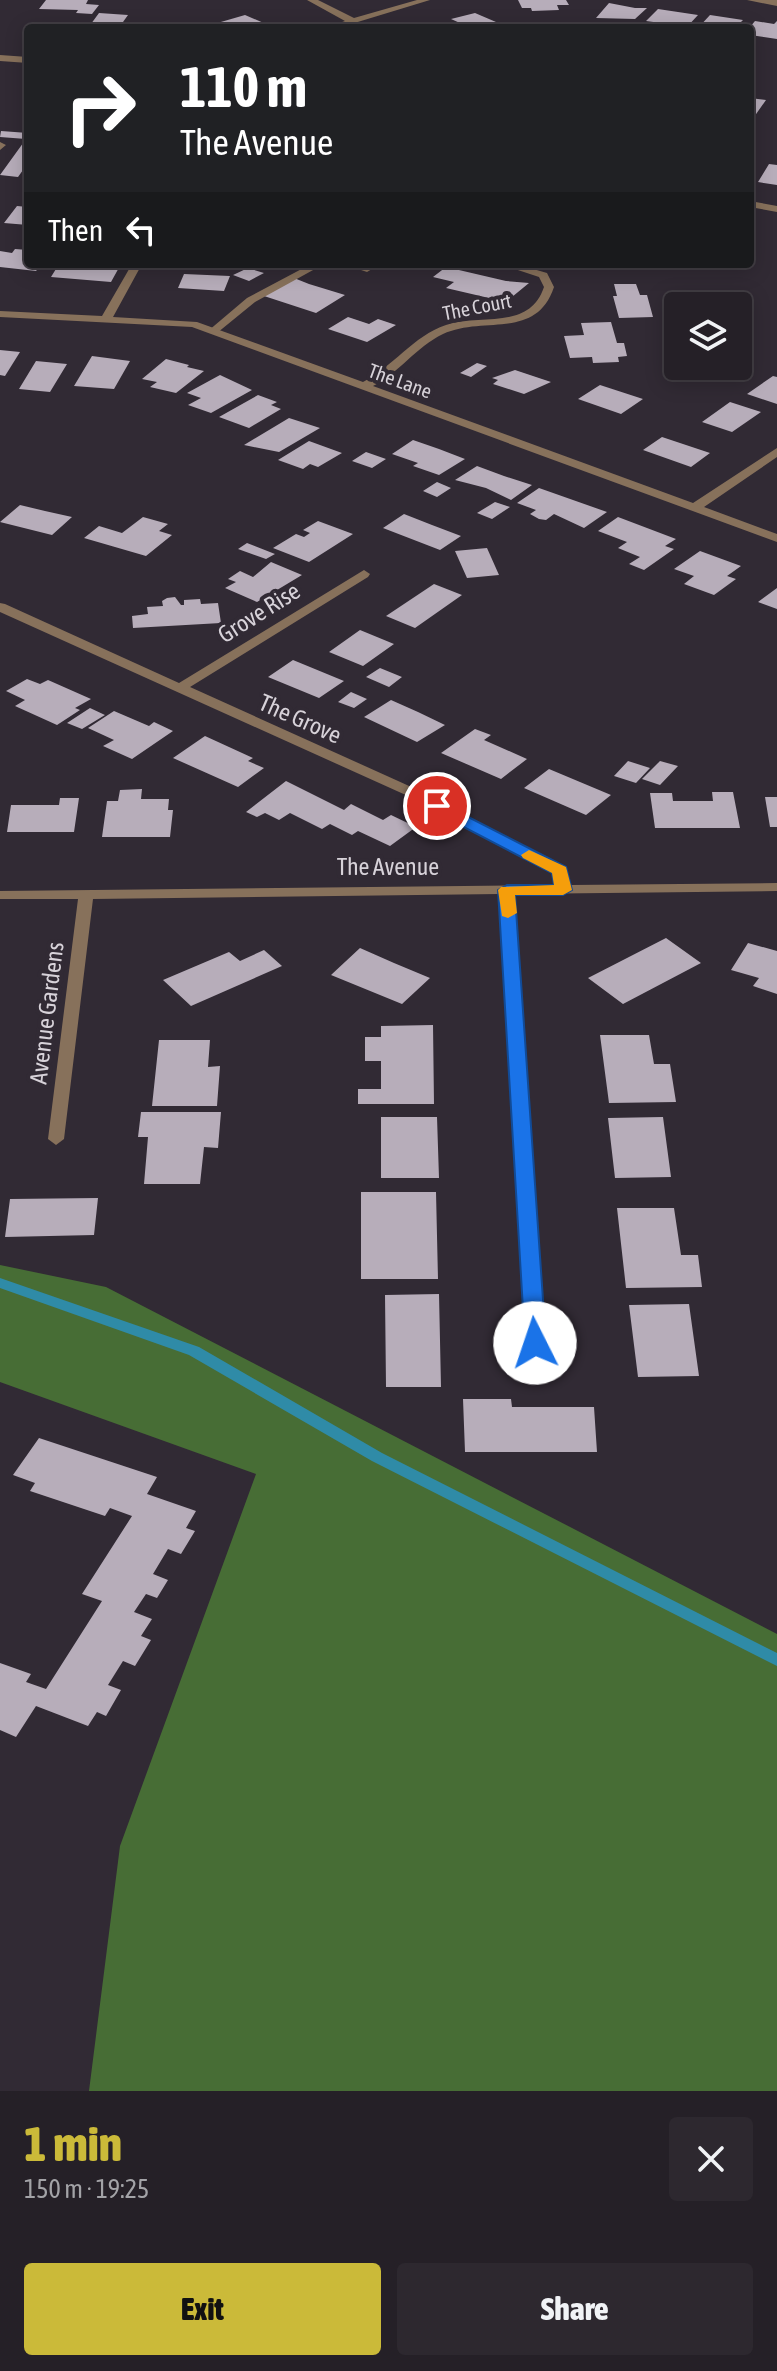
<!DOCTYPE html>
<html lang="en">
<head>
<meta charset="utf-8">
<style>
	body { margin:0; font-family:"Asap Condensed",sans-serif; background:#2d282f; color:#f1f3f6; height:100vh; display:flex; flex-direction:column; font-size:30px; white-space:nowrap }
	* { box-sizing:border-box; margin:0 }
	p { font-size:26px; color:#a3a3a7 }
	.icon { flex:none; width:44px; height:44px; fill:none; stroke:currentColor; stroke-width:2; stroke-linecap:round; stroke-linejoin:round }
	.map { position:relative; height:2091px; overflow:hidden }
	.panel { display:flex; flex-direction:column; background:#252027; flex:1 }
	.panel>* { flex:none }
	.top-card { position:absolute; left:24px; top:24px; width:730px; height:244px; border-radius:8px; box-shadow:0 4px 20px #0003,0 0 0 2px #423e44; background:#202124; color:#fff; overflow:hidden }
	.fabs { position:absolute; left:664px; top:292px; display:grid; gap:16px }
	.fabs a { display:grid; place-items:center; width:88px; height:88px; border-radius:8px; background:#252027; box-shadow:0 4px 20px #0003,0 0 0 2px #423e44; font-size:40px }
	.pin { position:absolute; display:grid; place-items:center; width:68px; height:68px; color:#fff; margin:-34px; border:4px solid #fff; border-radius:50%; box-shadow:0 2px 8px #0007 }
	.me { position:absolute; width:88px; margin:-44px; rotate:356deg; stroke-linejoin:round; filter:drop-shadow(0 0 6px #0008) }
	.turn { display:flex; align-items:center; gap:28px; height:168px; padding:0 24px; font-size:36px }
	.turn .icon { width:104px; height:104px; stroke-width:2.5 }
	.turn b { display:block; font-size:56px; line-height:68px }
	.then { display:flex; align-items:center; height:76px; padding:0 24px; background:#0003; gap:16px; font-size:30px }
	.round { display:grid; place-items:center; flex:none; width:84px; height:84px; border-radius:8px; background:#2d282f }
	.summary { display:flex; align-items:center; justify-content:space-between; height:136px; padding:0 24px }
	h1 { font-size:48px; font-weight:800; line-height:60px; color:#cbba39 }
	.cta { display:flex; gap:16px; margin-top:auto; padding:16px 24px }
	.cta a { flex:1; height:92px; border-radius:8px; background:#cbba39; color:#111; font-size:32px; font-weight:800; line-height:92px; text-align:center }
	.cta a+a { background:#2d282f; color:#f1f3f6 }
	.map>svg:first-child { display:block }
</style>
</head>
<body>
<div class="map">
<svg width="777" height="2091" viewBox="0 0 777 2091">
	<rect width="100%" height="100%" fill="#312a34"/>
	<!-- forest -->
	<path fill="#476d35" d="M 0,1265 L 106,1287 L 777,1634 L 777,2091 L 89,2091 L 120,1846 L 256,1474 L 0,1382 Z"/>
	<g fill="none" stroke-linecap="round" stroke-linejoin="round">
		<!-- stream -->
		<path fill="#2f8ba7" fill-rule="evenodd" d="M 0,1278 L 199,1347 L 382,1453 L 777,1653 L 777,1666 L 372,1461 L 189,1355 L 0,1288 Z"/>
	</g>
	<!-- building -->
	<path fill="#b7adba" d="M 46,0 L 88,0 L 86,4 L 99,5 L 92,14 L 76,13 L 78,10 L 39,9 Z
		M 518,0 L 566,0 L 569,5 L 557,5 L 559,10 L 532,11 L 531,8 L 522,8 Z
		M 609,3 L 635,8 L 647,8 L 635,19 L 596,18 Z
		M 658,9 L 698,15 L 686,28 L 664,28 L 668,24 L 646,21 Z
		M 99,13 L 128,15 L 123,22 L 131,22 L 126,28 L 88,28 Z
		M 475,13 L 496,22 L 484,25 L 491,28 L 471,28 L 451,19 Z
		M 245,15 L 266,24 L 252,28 L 207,26 Z
		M 710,15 L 743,20 L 735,28 L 698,28 Z
		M 755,21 L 774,24 L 777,21 L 777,39 L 750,35 L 750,27 Z
		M 750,98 L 766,100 L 754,117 L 750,117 Z
		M 1,131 L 28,133 L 28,163 L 18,177 L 0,175 L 26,139 L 0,137 Z
		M 769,164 L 777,165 L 777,185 L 758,182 Z
		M 17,206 L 28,207 L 28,225 L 4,223 Z
		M 15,249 L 28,250 L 28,264 L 42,264 L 36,271 L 0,267 L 0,251 L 12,253 Z
		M 59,264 L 121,264 L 111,282 L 51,277 Z
		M 446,267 L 506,281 L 529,283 L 506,302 L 446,288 L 454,282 L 433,277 Z
		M 248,268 L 264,273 L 249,281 L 233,275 Z
		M 184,274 L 230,276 L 224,291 L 178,288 Z
		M 294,278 L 309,284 L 345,295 L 316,313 L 264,296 Z
		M 614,284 L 636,284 L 640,295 L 647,295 L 653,317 L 619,318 L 613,296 L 617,296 Z
		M 348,317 L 369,324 L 378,319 L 396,325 L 367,342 L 328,329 Z
		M 611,322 L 617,343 L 624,343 L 627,356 L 618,357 L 619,362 L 593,363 L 592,357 L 570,358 L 564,336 L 584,335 L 581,323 Z
		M 0,350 L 20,352 L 5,376 L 0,375 Z
		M 92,356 L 130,361 L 114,389 L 74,386 Z
		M 166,359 L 189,365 L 187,367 L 204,371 L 176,393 L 150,387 L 157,382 L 142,379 Z
		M 36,361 L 67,364 L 50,392 L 19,389 Z
		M 477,363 L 487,366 L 471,377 L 460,373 Z
		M 515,370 L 551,382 L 524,394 L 493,384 L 498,380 L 492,378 Z
		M 220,375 L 252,390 L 211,413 L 188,405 L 201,398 L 187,393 Z
		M 773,376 L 777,377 L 777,404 L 747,394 Z
		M 600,385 L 643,399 L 621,414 L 578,399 Z
		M 258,395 L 277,402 L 271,405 L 281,409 L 249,428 L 219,417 Z
		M 730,402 L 761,412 L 732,432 L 702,422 Z
		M 289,418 L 320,428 L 279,452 L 244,445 Z
		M 662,437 L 710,453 L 691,467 L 643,450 Z
		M 413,440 L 439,449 L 465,459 L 439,475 L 413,466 L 418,463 L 392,454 Z
		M 309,441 L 342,453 L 318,467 L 310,464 L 303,469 L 278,460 Z
		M 366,452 L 386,459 L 372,468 L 352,461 Z
		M 477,466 L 504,476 L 532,485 L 511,500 L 486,488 L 455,480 Z
		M 437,482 L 451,488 L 437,497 L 423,491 Z
		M 539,488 L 607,512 L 584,528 L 554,514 L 546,520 L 539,519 L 530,514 L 536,510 L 517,503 Z
		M 495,502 L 510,507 L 492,519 L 477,513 Z
		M 20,505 L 45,511 L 72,517 L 52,535 L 0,522 Z
		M 404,514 L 432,525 L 461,536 L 440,550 L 383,528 Z
		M 143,517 L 168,524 L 159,531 L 172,535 L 146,556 L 84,538 L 99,526 L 122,533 Z
		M 618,517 L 676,539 L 665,546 L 674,549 L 644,570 L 629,564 L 640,557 L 618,548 L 627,542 L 598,531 Z
		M 318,521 L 353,534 L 309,562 L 273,548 L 296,534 L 304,537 L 310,533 L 303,530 Z
		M 247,543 L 275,554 L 266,559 L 238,549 Z
		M 487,548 L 499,575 L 467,578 L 455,551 Z
		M 700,551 L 741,566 L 727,576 L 736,579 L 714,595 L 684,584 L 694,576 L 674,569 Z
		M 271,562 L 302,575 L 257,602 L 225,588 L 236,582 L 228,579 L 240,571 L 253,577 Z
		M 434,584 L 462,595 L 415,628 L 386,616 Z
		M 777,588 L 777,609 L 758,602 Z
		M 175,597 L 181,605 L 184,605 L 184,600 L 200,599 L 201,604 L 218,603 L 221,623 L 133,628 L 132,616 L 148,614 L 147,607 L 163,606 L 162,601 L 167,598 Z
		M 360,630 L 394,644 L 363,666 L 329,652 Z
		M 293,660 L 344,681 L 319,698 L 268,677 Z
		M 380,668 L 402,677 L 389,687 L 366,677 Z
		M 27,679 L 40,684 L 48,680 L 91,699 L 75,708 L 80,710 L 57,725 L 15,706 L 25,700 L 6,691 Z
		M 351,692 L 367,699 L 354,708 L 338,702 Z
		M 391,700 L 418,712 L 445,725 L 417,742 L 364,717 Z
		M 90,708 L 105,715 L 82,729 L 67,723 Z
		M 114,711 L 149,726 L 154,722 L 173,731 L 132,759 L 103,746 L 114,740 L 88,728 Z
		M 475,729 L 491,735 L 484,740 L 527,759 L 501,779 L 441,753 Z
		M 205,736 L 253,758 L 248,761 L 264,768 L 238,787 L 173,758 Z
		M 628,761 L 650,768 L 636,783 L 614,776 Z
		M 660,761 L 678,766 L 660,785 L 642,779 Z
		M 549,769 L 611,795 L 586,815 L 524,788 Z
		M 286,781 L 344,810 L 351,804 L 383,820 L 391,815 L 416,827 L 390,846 L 358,831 L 352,835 L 330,824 L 322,829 L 290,813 L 279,820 L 265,813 L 257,817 L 246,812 Z
		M 142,789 L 141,799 L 169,799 L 168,810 L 173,810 L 170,837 L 102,837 L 107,801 L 118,801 L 120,790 Z
		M 712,792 L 733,792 L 740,828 L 655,828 L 650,793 L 672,793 L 673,801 L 713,801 Z
		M 765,797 L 777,797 L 777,827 L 770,827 Z
		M 60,798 L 79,798 L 74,832 L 7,832 L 11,805 L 59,805 Z
		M 666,938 L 701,963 L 623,1004 L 588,978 Z
		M 748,943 L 777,951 L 777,994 L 753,986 L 759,978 L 731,970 Z
		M 360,948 L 394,963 L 430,978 L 402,1004 L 331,975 Z
		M 264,950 L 282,966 L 191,1006 L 163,980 L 229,952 L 240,961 Z
		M 433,1025 L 434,1104 L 358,1104 L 358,1089 L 381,1089 L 381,1061 L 365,1061 L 365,1037 L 381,1037 L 381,1026 Z
		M 600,1035 L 649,1035 L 654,1064 L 670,1064 L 676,1102 L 609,1103 Z
		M 159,1040 L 210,1040 L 208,1067 L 220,1066 L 217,1106 L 152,1106 Z
		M 141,1112 L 221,1112 L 218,1148 L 204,1147 L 200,1184 L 144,1184 L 148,1137 L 138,1137 Z
		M 381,1117 L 437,1117 L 439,1178 L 381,1178 Z
		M 663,1117 L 671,1177 L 615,1178 L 608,1118 Z
		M 361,1192 L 436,1192 L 438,1279 L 361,1279 Z
		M 98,1198 L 94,1235 L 5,1237 L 10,1199 Z
		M 617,1208 L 674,1208 L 681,1255 L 698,1255 L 702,1287 L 626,1288 Z
		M 439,1294 L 441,1387 L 386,1387 L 385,1295 Z
		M 689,1304 L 699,1376 L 638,1377 L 629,1305 Z
		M 463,1399 L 511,1399 L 512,1407 L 594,1407 L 597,1452 L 465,1452 Z
		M 39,1438 L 157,1477 L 147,1494 L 196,1511 L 186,1528 L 195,1531 L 181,1554 L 168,1549 L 153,1574 L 168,1580 L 157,1598 L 146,1594 L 134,1612 L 152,1619 L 141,1636 L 151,1640 L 135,1666 L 123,1661 L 108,1685 L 121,1690 L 106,1716 L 97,1712 L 88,1726 L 36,1706 L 16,1737 L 0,1730 L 0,1663 L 31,1674 L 26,1682 L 46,1689 L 102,1601 L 82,1594 L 132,1516 L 110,1508 L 105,1516 L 30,1491 L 35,1483 L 13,1475 Z"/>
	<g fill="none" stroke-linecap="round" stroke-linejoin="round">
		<!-- service -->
		<path fill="#87715b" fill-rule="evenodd" d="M 0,142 L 6,145 L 0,150 Z
			M 311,264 L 324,264 L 255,302 L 217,333 L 208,331 L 247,298 Z
			M 343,264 L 360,264 L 372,269 L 367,272 Z"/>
		<!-- minor -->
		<path fill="#87715b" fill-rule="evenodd" d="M 307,0 L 318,0 L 354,18 L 417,0 L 430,0 L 338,28 L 325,28 L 345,21 Z
			M 747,0 L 777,0 L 777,6 Z
			M 0,55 L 28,57 L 28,63 L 0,61 Z
			M 750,201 L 777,206 L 777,212 L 750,207 Z
			M 132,264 L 142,264 L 113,317 L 197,322 L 363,382 C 393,367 413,336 446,325 C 482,313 529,331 544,287 L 539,277 L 500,264 L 516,264 L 547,273 L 554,287 C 536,341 483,315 443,334 C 416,347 399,373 373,386 L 693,503 L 777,448 L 777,457 L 704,507 L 777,534 L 777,542 L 192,327 L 0,317 L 0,311 L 102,316 Z
			M 364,570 L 370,574 L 368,577 L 190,687 L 418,790 L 565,868 L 570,885 L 777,883 L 777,891 L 515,894 L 544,1343 L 541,1348 L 529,1348 L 526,1343 L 500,894 L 93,899 L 64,1139 L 56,1145 L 48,1139 L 78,899 L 0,899 L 0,891 L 555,885 L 553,873 L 408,796 L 0,612 L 0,603 L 5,604 L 179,683 Z"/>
	</g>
	<!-- route -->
	<path fill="#1a73e8" stroke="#114b97" stroke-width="2" d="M 437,801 L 566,867 L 572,890 L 563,895 L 515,895 L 546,1343 L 543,1348 L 528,1348 L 525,1343 L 498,890 L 507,885 L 554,885 L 552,873 L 431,810 L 429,806 Z"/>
	<!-- slow -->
	<path fill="#f59e0b" d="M 529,850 L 566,867 L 572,890 L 563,895 L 515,895 L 517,913 L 508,918 L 502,916 L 498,890 L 501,887 L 554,885 L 552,873 L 523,858 L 521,855 Z"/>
	<g text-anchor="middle" stroke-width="8" stroke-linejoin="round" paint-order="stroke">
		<!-- far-street labels -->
		<g font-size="20" fill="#d7d2d9" stroke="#312a34">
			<text transform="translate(477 307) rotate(-11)" y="7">The Court</text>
			<text transform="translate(400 381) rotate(20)" y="7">The Lane</text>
		</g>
		<!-- street labels -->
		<g font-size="24" fill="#d7d2d9" stroke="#312a34">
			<text transform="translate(259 613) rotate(-32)" y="8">Grove Rise</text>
			<text transform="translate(300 719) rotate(24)" y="8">The Grove</text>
			<text x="388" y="875">The Avenue</text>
			<text transform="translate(47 1013) rotate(-83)" y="8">Avenue Gardens</text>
		</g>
	</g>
</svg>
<div class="fabs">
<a><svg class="icon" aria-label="layers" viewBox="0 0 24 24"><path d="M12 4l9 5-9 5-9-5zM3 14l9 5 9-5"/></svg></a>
</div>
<div class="pin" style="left:437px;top:806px;background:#d93025"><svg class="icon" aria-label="arrive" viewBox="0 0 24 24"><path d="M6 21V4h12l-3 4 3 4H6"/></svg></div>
<svg class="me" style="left:535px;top:1343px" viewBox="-20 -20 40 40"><circle r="19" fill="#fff"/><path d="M0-13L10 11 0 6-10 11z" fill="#1a73e8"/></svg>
<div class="top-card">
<div class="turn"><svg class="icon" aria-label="right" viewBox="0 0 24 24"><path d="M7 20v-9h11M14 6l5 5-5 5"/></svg><div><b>110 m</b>The Avenue</div></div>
<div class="then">Then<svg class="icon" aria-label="left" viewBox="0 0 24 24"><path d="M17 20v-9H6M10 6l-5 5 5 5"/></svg></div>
</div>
</div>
<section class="panel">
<div class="summary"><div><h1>1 min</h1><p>150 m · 19:25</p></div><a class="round"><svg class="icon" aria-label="close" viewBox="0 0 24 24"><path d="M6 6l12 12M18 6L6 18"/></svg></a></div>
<div class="cta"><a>Exit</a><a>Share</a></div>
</section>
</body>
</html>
